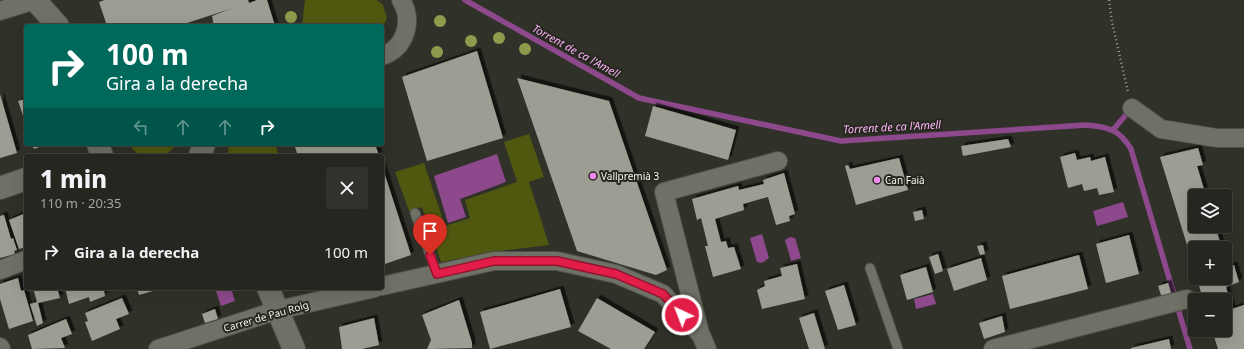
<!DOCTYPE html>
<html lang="es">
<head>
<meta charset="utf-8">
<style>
	body { margin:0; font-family:"Noto Sans",sans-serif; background:#30322c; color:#f1f3f6; height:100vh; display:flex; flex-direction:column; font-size:15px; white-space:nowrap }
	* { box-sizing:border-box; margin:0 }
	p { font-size:13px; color:#a3a5a4 }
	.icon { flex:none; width:22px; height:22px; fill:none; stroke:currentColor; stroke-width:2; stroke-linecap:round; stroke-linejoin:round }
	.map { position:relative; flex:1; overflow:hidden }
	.sheet { position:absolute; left:24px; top:154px; width:360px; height:136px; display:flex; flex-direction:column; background:#24261f; border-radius:4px; box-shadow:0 4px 16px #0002,0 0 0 1px #41433d }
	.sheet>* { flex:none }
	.top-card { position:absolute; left:24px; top:24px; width:360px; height:122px; border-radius:4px; box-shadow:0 4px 16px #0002,0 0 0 1px #41433d; background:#00695c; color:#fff; overflow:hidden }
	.tools { position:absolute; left:1188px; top:189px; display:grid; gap:8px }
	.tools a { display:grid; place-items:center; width:44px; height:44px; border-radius:4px; background:#24261f; box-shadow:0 4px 16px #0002,0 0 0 1px #41433d; font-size:20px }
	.pin { position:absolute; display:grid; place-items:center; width:34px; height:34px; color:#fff; margin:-41px -17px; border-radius:50% 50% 50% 0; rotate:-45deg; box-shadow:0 0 4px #0007 }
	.pin .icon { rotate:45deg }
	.me { position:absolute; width:44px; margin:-22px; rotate:317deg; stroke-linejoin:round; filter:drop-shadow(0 0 3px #0008) }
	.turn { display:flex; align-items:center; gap:14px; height:84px; padding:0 16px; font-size:18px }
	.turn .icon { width:52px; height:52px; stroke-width:2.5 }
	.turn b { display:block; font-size:28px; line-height:34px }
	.lanes { display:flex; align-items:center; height:38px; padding:0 16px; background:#0003; justify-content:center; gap:20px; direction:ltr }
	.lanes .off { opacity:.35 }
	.round { display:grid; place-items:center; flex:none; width:42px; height:42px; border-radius:4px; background:#30322c }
	.headline { display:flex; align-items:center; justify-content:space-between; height:68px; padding:0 16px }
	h1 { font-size:24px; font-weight:800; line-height:30px }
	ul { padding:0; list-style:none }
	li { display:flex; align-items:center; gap:12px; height:60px; padding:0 16px }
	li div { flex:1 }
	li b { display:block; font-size:15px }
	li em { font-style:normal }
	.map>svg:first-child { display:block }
</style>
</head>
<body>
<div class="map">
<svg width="1244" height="349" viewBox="0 0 1244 349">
	<defs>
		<filter id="shadow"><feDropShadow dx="3.5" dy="-3.5" stdDeviation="0" flood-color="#0009"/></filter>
	</defs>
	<rect width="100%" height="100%" fill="#303229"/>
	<!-- green -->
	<path fill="#505810" d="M 305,0 L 377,0 L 383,5 L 387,18 L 382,28 L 382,26 L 302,26 Z
		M 529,134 L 544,177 L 529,182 L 549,245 L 492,252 L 441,262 L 422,207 L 409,211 L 395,172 L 424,163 L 445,226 L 470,218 L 465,200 L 517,182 L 504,142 Z
		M 129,144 L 176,144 C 166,162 138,161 129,144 Z
		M 229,144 L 275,144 L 279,156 L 228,156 Z"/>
	<!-- water -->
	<path fill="#8d498c" d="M 497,154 L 506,182 L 460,199 L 466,217 L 448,223 L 434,176 Z
		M 1123,202 L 1128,217 L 1097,226 L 1093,211 Z
		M 762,234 L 769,258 L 762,263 L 757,262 L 750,238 Z
		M 790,237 L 795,238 L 801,258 L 791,261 L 785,240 Z
		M 215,288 L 231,288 L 235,301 L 221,306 Z
		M 933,294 L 936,304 L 916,309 L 914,299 Z"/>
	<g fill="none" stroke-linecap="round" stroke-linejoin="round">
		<!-- stream -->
		<path stroke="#8d498c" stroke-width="5.5" d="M 465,0 L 639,98 L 841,141 L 1086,125 C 1108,127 1119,129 1131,149 L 1190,349
			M 1113,130 L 1130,110"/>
	</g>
	<!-- building -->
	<path fill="#9c9e93" filter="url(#shadow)" d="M 105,0 L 248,0 L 249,3 L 257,0 L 267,0 L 275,26 L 214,26 L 212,16 L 233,8 L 178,26 L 107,26 L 99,2 Z
		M 477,51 L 503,138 L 427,161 L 402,77 Z
		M 517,78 L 609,101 L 667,270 L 656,275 L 577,251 Z
		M 0,94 L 17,153 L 0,158 Z
		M 26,99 L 26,124 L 18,101 Z
		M 653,106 L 736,130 L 728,160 L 645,136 Z
		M 1008,139 L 1011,147 L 963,156 L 961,146 Z
		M 32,144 L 48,144 L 34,149 Z
		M 294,144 L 375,144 L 379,156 L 298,156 Z
		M 1198,148 L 1203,165 L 1197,166 L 1206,196 L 1195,196 L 1195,226 L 1215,226 L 1222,248 L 1195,248 L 1195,271 L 1160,157 Z
		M 1075,153 L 1077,160 L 1090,157 L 1091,161 L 1105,157 L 1114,192 L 1099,195 L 1097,188 L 1084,191 L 1082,184 L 1068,188 L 1060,157 Z
		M 899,158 L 908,190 L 856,205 L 845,166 L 848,165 L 850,169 Z
		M 382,166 L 411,255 L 382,265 Z
		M 784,173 L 795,214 L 789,216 L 790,221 L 776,225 L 768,197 L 743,204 L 744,210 L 715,219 L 721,242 L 726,241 L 728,248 L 734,247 L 741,269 L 713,277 L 705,246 L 708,246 L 701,218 L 697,220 L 692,199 L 738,186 L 739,190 L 764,184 L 763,180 Z
		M 922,210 L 924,219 L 915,221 L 913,212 Z
		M 26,213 L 26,247 L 19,249 L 9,220 Z
		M 4,215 L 11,239 L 13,238 L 17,250 L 14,251 L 15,254 L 0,258 L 0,216 Z
		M 1129,235 L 1139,274 L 1106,283 L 1096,244 Z
		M 983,245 L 985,254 L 980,255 L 977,246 Z
		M 938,254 L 943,271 L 935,274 L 929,257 Z
		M 1079,255 L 1088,289 L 1010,309 L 1002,276 Z
		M 981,258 L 987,280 L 954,291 L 947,269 Z
		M 1225,261 L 1227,267 L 1234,265 L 1239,282 L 1226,287 L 1232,309 L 1244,305 L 1244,349 L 1218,349 L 1212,330 L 1225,330 L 1225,300 L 1203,300 L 1197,278 L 1225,278 Z
		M 797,264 L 805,299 L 762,309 L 757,290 L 765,286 L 764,281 L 782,276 L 780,268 Z
		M 926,267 L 933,292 L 907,300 L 900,275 Z
		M 18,278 L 21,291 L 24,290 L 33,321 L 9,329 L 0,299 L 0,284 Z
		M 1168,283 L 1172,296 L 1162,298 L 1158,286 Z
		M 844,285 L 856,325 L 838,330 L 825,291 Z
		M 33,288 L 57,288 L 60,298 L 38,303 L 43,323 L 37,326 L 30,304 L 37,302 Z
		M 65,288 L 113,288 L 104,291 L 105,296 L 90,302 L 89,297 L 69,304 Z
		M 137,288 L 152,288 L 153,291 L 139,295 Z
		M 560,289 L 571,327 L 490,349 L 480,312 Z
		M 122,298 L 129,314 L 116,319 L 120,329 L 92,341 L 85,322 L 88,321 L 85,313 Z
		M 597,298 L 655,332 L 644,349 L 611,349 L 578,331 Z
		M 459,300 L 472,343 L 472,348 L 427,349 L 431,340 L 422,315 Z
		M 215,309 L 218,319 L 205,323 L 202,314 Z
		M 814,313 L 825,349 L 809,349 L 799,318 Z
		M 1002,316 L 1005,332 L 984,339 L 979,323 Z
		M 374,318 L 379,345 L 362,349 L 342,349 L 339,327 Z
		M 66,319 L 72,334 L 61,338 L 65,348 L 32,349 L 28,335 Z
		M 1169,339 L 1171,349 L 1131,349 L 1131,348 Z"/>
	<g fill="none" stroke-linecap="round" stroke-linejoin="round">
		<!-- service casing -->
		<g stroke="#4d4f46" stroke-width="11">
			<path id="service" d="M 415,213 L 437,274
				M 870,268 L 898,349"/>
		</g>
		<!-- minor casing -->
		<g stroke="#4d4f46" stroke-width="20">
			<path id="minor" d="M 0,11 L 35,0
				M 382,56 C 405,49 414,21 401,0
				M 1132,108 L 1161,129 L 1217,138 L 1244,138
				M 0,270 L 26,260
				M 382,286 L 494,261 L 557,261 L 616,274 L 663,294 L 701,335 L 707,349
				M 700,333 L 664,192 L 778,161
				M 0,347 L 1,349
				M 158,349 L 278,310 L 375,288
				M 993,349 L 1187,299"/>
		</g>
		<!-- tertiary casing -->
		<g stroke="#4d4f46" stroke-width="24">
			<path id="tertiary" d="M 35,0 L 58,26
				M 98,144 L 102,156
				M 200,156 L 204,144
				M 0,188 L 26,179
				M 268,288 L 294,349"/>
		</g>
		<!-- path -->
		<path stroke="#999a93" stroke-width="2.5" stroke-dasharray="1 3" stroke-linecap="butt" d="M 1109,0 L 1112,22 L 1128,92"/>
		<!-- service -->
		<use href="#service" stroke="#6f7167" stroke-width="9"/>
		<!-- minor -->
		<use href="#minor" stroke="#6f7167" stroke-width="18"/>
		<!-- tertiary -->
		<use href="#tertiary" stroke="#6f7167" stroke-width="22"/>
	</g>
	<!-- trees -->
	<g fill="#8f9a4d">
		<circle cx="291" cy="17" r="6"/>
		<circle cx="440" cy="21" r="6"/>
		<circle cx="499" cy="38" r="6"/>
		<circle cx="471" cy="41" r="6"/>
		<circle cx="525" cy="49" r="6"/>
		<circle cx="437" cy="52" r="6"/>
	</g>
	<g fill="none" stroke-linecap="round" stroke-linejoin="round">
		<!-- route casing -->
		<g stroke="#92132f" stroke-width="10">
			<path id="route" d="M 430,255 L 437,274 L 494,261 L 557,261 L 616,274 L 663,294 L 682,315"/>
		</g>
		<!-- route -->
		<use href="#route" stroke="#e11d48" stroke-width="7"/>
	</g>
	<!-- markers -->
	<g fill="#f38af1" stroke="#26281f" stroke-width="1.5">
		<circle cx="593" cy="176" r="4"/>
		<circle cx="877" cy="180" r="4"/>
	</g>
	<g text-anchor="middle" stroke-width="4" stroke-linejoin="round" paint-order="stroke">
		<!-- poi labels -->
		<g font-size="10" fill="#f4f5ef" stroke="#26281f" text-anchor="start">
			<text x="601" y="180">Vallpremià 3</text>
			<text x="885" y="184">Can Faià</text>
		</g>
		<!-- street labels -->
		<g font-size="10" fill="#f4f5ef" stroke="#26281f">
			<text transform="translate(266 316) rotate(-16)" y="4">Carrer de Pau Roig</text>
		</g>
		<!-- water labels -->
		<g font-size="11" font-style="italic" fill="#ffb4fc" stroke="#26281f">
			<text transform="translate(576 51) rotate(29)" y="4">Torrent de ca l'Amell</text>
			<text transform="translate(892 127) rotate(-3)" y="4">Torrent de ca l'Amell</text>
		</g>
	</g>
</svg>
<div class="tools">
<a><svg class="icon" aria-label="layers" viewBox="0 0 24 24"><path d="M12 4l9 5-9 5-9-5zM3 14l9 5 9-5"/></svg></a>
<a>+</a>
<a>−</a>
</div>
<div class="pin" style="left:430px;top:255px;background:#d93025"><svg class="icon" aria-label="arrive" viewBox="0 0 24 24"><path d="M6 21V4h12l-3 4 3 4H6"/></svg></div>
<svg class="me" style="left:682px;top:315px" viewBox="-20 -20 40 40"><circle r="17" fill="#e11d48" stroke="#fff" stroke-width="3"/><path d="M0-11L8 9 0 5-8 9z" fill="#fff"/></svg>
<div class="top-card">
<div class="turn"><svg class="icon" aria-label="right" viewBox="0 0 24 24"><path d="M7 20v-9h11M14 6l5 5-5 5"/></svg><div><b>100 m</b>Gira a la derecha</div></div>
<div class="lanes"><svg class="icon off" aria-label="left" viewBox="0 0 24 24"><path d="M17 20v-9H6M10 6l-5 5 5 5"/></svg><svg class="icon off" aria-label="ahead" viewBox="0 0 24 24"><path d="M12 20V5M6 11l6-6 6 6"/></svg><svg class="icon off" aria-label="ahead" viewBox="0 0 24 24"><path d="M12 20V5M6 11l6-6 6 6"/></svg><svg class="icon" aria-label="right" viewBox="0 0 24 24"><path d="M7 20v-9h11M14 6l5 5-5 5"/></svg></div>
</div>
<section class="sheet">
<div class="headline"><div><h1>1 min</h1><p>110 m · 20:35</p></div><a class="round"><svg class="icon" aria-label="close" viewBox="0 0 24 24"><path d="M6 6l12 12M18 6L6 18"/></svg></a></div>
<ul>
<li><svg class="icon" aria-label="right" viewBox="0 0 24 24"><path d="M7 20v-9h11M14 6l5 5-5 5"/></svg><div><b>Gira a la derecha</b></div><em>100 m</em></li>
</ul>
</section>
</div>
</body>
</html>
